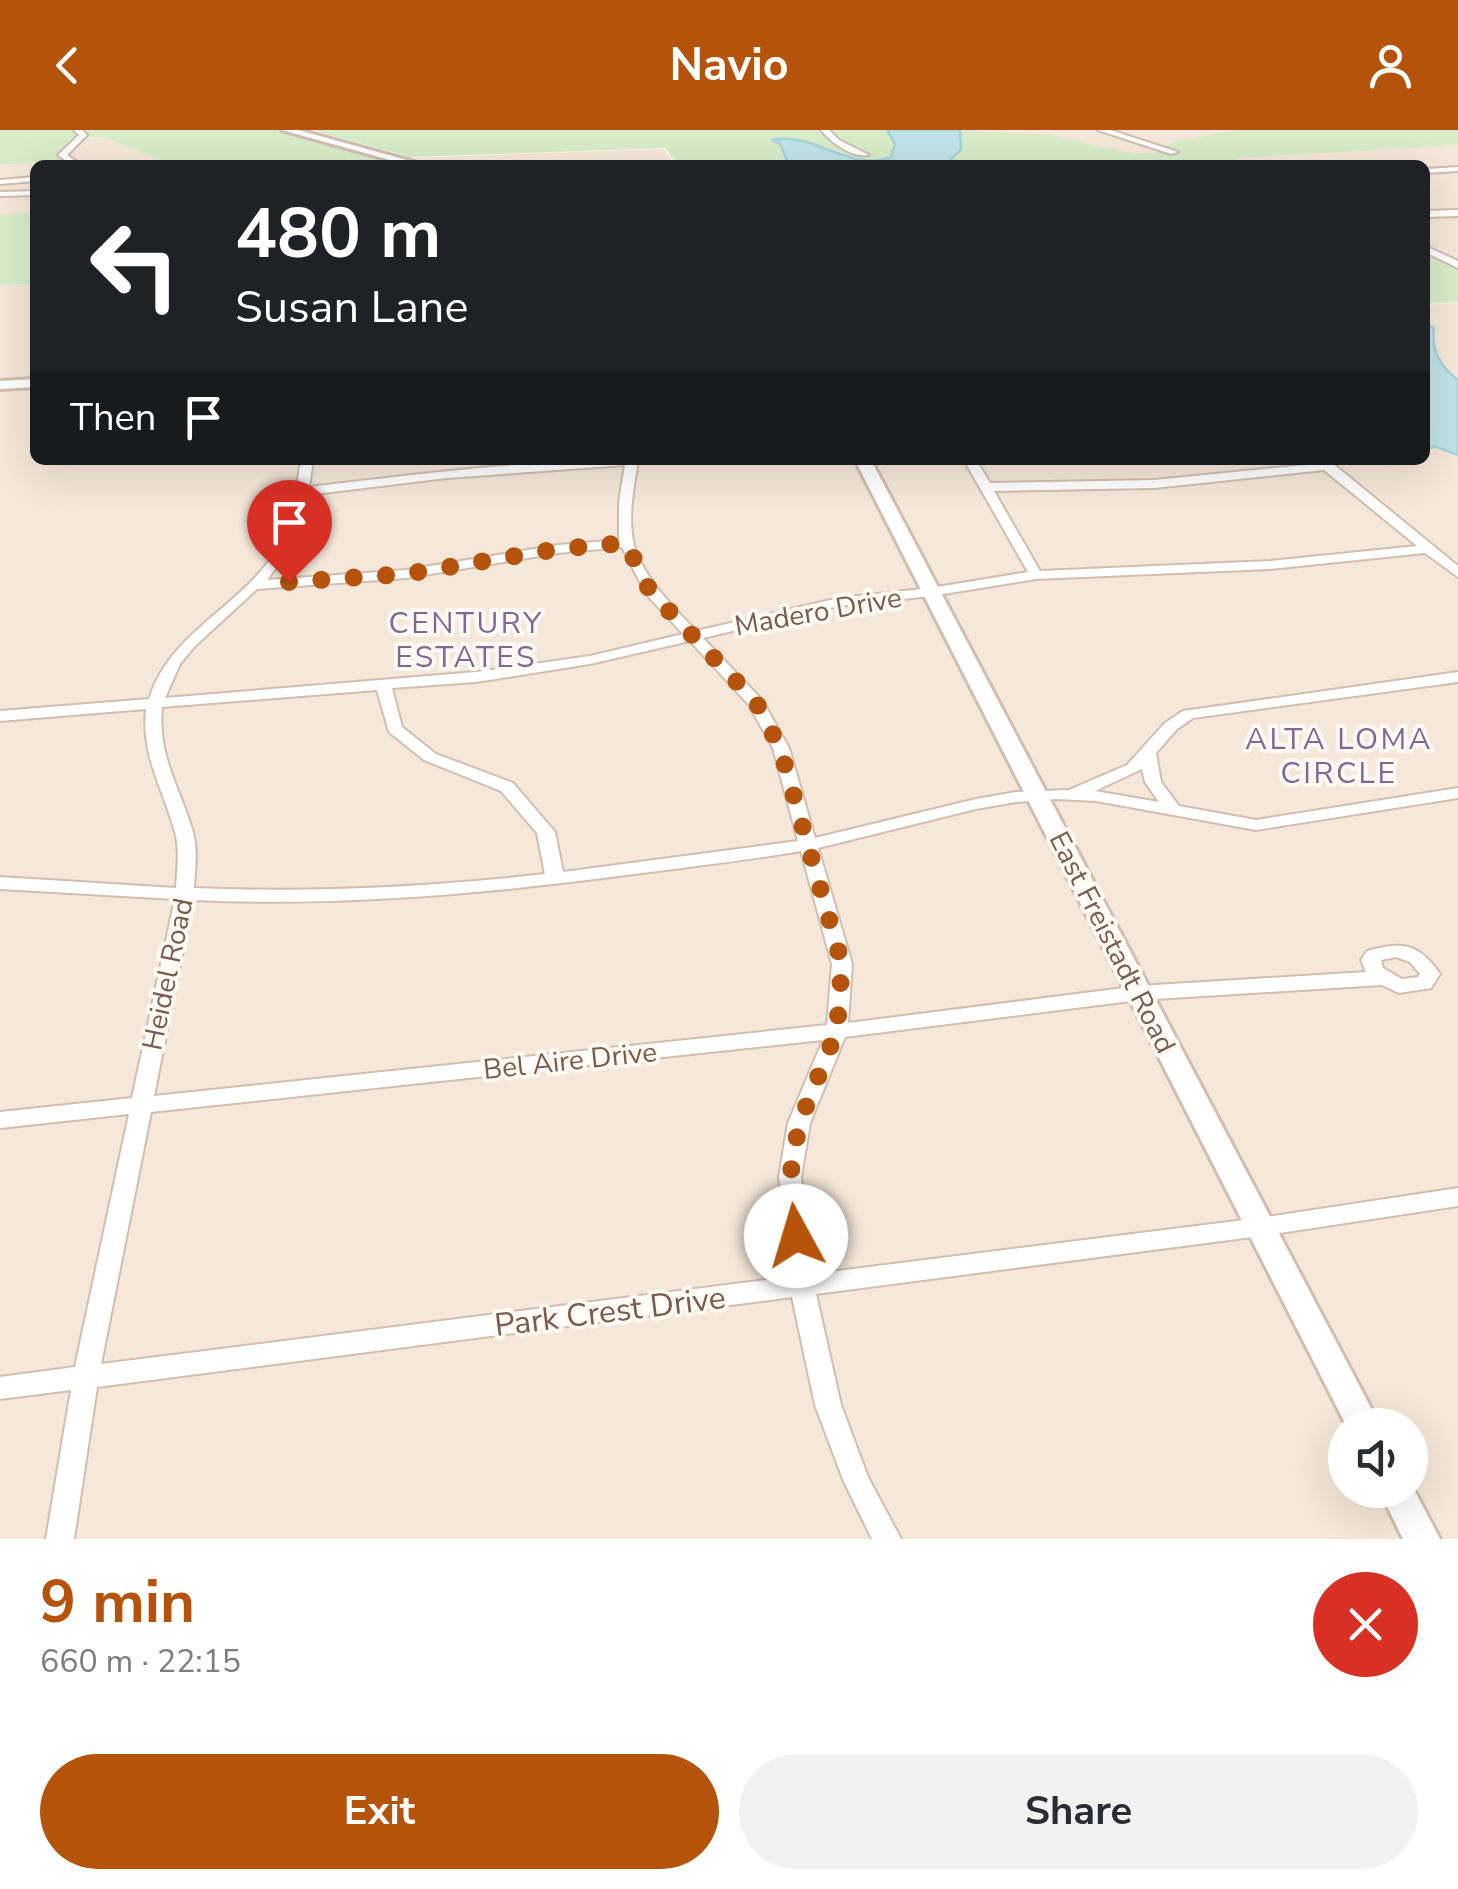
<!DOCTYPE html>
<html lang="en">
<head>
<meta charset="utf-8">
<style>
	body { margin:0; font-family:"Nunito Sans",sans-serif; background:#f2f2f3; color:#2b2b33; height:100vh; display:flex; flex-direction:column; font-size:38px; white-space:nowrap }
	* { box-sizing:border-box; margin:0 }
	p { font-size:32px; color:#7c7c81 }
	.icon { flex:none; width:55px; height:55px; fill:none; stroke:currentColor; stroke-width:2; stroke-linecap:round; stroke-linejoin:round }
	.map { position:relative; height:1409px; overflow:hidden }
	.details { display:flex; flex-direction:column; background:#fff; flex:1 }
	.details>* { flex:none }
	.hud { position:absolute; left:30px; top:30px; width:1400px; height:305px; border-radius:15px; box-shadow:0 10px 40px #0002; background:#202124; color:#fff; overflow:hidden }
	.tools { position:absolute; left:1328px; top:1278px; display:grid; gap:20px }
	.tools a { display:grid; place-items:center; width:100px; height:100px; border-radius:50%; background:#fff; box-shadow:0 10px 40px #0002; font-size:50px }
	.pin { position:absolute; display:grid; place-items:center; width:85px; height:85px; color:#fff; margin:-102px -42px; border-radius:50% 50% 50% 0; rotate:-45deg; box-shadow:0 0 10px #0007 }
	.pin .icon { rotate:45deg }
	.me { position:absolute; width:110px; margin:-55px; rotate:354deg; stroke-linejoin:round; filter:drop-shadow(0 0 8px #0008) }
	.turn { display:flex; align-items:center; gap:35px; height:210px; padding:0 40px; font-size:45px }
	.turn .icon { width:130px; height:130px; stroke-width:2.5 }
	.turn b { display:block; font-size:70px; line-height:85px }
	.then { display:flex; align-items:center; height:95px; padding:0 40px; background:#0003; gap:20px; font-size:38px }
	.round { display:grid; place-items:center; flex:none; width:105px; height:105px; border-radius:52px; background:#f2f2f3 }
	.head { display:flex; align-items:center; justify-content:space-between; height:170px; padding:0 40px }
	h1 { font-size:60px; font-weight:700; line-height:75px; color:#b45309 }
	.action { display:flex; gap:20px; margin-top:auto; padding:20px 40px }
	.action a { flex:1; height:115px; border-radius:60px; background:#b45309; color:#fff; font-size:40px; font-weight:700; line-height:115px; text-align:center }
	.action a+a { background:#f2f2f3; color:#2b2b33 }
	header { display:flex; justify-content:space-between; align-items:center; height:130px; padding:0 40px; background:#b45309; color:#fff; font-size:45px; font-weight:700 }
	.map>svg:first-child { display:block }
</style>
</head>
<body>
<header><svg class="icon" aria-label="back" viewBox="0 0 24 24"><path d="M15 5l-7 7 7 7"/></svg>Navio<svg class="icon" aria-label="person" viewBox="0 0 24 24"><circle cx="12" cy="8" r="4"/><path d="M4 21q1-7 8-7t8 7"/></svg></header>
<div class="map">
<svg width="1458" height="1409" viewBox="0 0 1458 1409">
	<rect width="100%" height="100%" fill="#fdf6ec"/>
	<!-- residential -->
	<path fill="#f5e8da" d="M 960,0 L 1458,0 L 1458,133 L 1425,117 L 1425,35 L 945,35 Z
		M 82,6 L 106,8 L 172,35 L 35,35 L 35,84 L 0,84 L 0,35 L 64,30 Z
		M 663,19 L 675,35 L 439,35 L 413,28 Z
		M 35,154 L 35,251 L 0,253 L 0,155 Z
		M 1458,173 L 1458,250 L 1442,236 L 1432,213 L 1431,195 L 1425,194 L 1425,175 Z
		M 35,256 L 35,330 L 857,330 L 1351,1295 L 1345,1295 L 1345,1360 L 1384,1360 L 1409,1409 L 0,1409 L 0,258 Z
		M 1434,316 L 1458,325 L 1458,1409 L 1444,1409 L 1410,1346 L 1410,1295 L 1383,1295 L 871,330 L 1425,330 L 1425,321 Z"/>
	<!-- green -->
	<path fill="#d8ecc9" d="M 0,0 L 286,0 L 420,35 L 172,35 L 106,8 L 82,6 L 64,21 L 67,30 L 0,35 Z
		M 311,0 L 887,0 L 895,14 L 891,27 C 854,40 815,9 776,8 L 789,35 L 679,35 L 665,18 L 410,27 Z
		M 960,0 L 1050,5 L 1135,24 L 1155,22 L 1173,12 L 1238,0 L 1458,0 L 1458,15 L 1241,28 L 1223,35 L 945,35 L 961,20 Z
		M 0,84 L 35,84 L 35,154 L 0,155 Z
		M 1425,119 L 1458,135 L 1458,172 L 1425,174 Z"/>
	<!-- water -->
	<path fill="#bfe3e8" stroke="#a5d3da" stroke-width="2.5" d="M 887,0 L 960,0 L 961,20 L 945,35 L 789,35 L 780,14 L 773,10 C 814,1 850,43 891,27 L 895,14 Z
		M 1425,194 L 1434,198 C 1431,219 1439,236 1458,250 L 1458,325 L 1434,316 L 1425,321 Z"/>
	<g fill="none" stroke-linecap="round" stroke-linejoin="round">
		<!-- minor casing -->
		<g stroke="#d1beb0" stroke-width="4">
			<path id="minor" d="M 74,0 L 82,0 L 87,5 L 67,25 L 81,35 L 72,35 L 58,25 L 79,5 Z
				M 821,0 L 829,0 L 839,10 L 869,25 C 852,28 832,13 821,0 Z
				M 1098,0 L 1110,0 L 1178,22 L 1171,24 Z
				M 1458,37 L 1458,41 L 1425,43 L 1425,39 Z
				M 35,47 L 35,51 L 0,54 L 0,50 Z
				M 35,61 L 35,65 L 0,66 L 0,62 Z
				M 1458,80 L 1458,86 L 1425,87 L 1425,81 Z
				M 1425,116 L 1458,131 L 1458,138 L 1425,122 Z
				M 301,330 L 313,330 L 309,357 C 418,344 528,330 638,330 C 634,356 628,384 633,410 C 638,442 674,478 696,501 L 839,468 L 931,458 L 1028,442 L 964,330 L 976,330 L 990,353 L 1154,350 L 1316,334 L 1313,330 L 1326,330 L 1332,333 L 1458,436 L 1458,447 L 1425,423 L 1270,439 L 1036,449 L 931,466 L 839,476 L 703,508 L 762,570 L 789,618 L 815,708 L 976,669 L 1016,662 L 1069,660 L 1127,635 L 1165,593 L 1183,581 L 1458,542 L 1458,552 L 1193,588 L 1177,599 L 1156,623 L 1161,652 L 1179,676 L 1256,690 L 1458,658 L 1458,668 L 1256,700 L 1096,671 L 1056,669 L 1016,672 L 976,679 L 818,718 L 852,834 L 848,893 L 1139,856 L 1366,842 L 1361,830 L 1367,821 C 1402,811 1419,813 1440,844 L 1431,858 L 1399,863 L 1382,855 L 1139,870 L 845,907 L 810,993 L 801,1047 L 813,1144 L 1260,1088 L 1458,1058 L 1458,1076 L 1260,1106 L 816,1164 L 841,1275 L 868,1347 L 901,1409 L 872,1409 L 844,1352 L 815,1275 L 792,1167 L 97,1257 L 74,1409 L 46,1409 L 71,1260 L 0,1269 L 0,1247 L 75,1237 L 129,984 L 0,998 L 0,982 L 132,968 L 175,769 L 0,759 L 0,747 L 176,758 C 177,739 180,720 175,702 C 163,659 141,625 146,579 L 0,591 L 0,581 L 149,569 C 170,501 242,477 277,419 C 293,392 296,360 301,330 ZM 625,335 L 619,372 L 619,410 L 558,415 L 406,440 L 267,450 L 293,414 L 307,365 L 447,348 ZM 1324,340 L 1417,416 L 1270,431 L 1040,441 L 994,361 L 1154,358 ZM 622,417 L 646,464 L 683,504 L 590,526 L 476,542 L 165,568 L 180,534 L 195,516 L 257,459 L 406,448 L 558,423 ZM 690,511 L 749,575 L 773,618 L 798,711 L 563,742 L 555,702 L 513,653 L 436,624 L 402,597 L 392,558 L 476,552 L 590,534 ZM 377,560 L 389,602 L 424,630 L 501,661 L 537,703 L 545,744 C 428,757 312,763 194,758 C 195,740 198,720 193,702 C 180,658 157,625 162,577 ZM 1142,639 L 1145,652 L 1159,672 L 1095,661 ZM 801,721 L 832,834 L 827,895 L 154,966 L 193,770 C 344,777 492,763 642,743 C 695,736 749,730 801,721 ZM 1396,827 L 1410,832 L 1420,844 L 1418,847 L 1402,849 L 1383,838 L 1381,830 ZM 823,910 L 788,993 L 779,1047 L 789,1147 L 101,1234 L 151,982 Z"/>
		</g>
		<!-- tertiary casing -->
		<g stroke="#d1beb0" stroke-width="6">
			<path id="tertiary" d="M 282,0 L 298,0 L 425,35 L 408,35 Z
				M 35,249 L 35,257 L 0,259 L 0,251 Z
				M 855,330 L 871,330 L 1380,1295 L 1346,1295 Z
				M 1410,1352 L 1440,1409 L 1403,1409 L 1379,1360 L 1410,1360 Z"/>
		</g>
		<!-- minor -->
		<use href="#minor" fill="#fff" fill-rule="evenodd"/>
		<!-- tertiary -->
		<use href="#tertiary" fill="#fff" fill-rule="evenodd"/>
	</g>
	<g fill="none" stroke-linecap="round" stroke-linejoin="round">
		<!-- route -->
		<path stroke="#b45309" stroke-width="18" stroke-dasharray="0 32.4" d="M 289,452 L 406,444 L 558,419 L 626,413 L 650,461 L 756,572 L 780,618 L 842,834 L 837,900 L 799,994 L 790,1047 L 796,1106"/>
	</g>
	<g text-anchor="middle" stroke-width="8" stroke-linejoin="round" paint-order="stroke">
		<!-- street labels -->
		<g font-size="28" fill="#7a5c4d" stroke="#fffaf3">
			<text transform="translate(818 481) rotate(-10)" y="10">Madero Drive</text>
			<text transform="translate(1113 812) rotate(63)" y="10">East Freistadt Road</text>
			<text transform="translate(167 844) rotate(-78)" y="10">Heidel Road</text>
			<text transform="translate(570 930) rotate(-6)" y="10">Bel Aire Drive</text>
		</g>
		<!-- neighbourhood labels -->
		<g font-size="30" letter-spacing="2.5" fill="#846695" stroke="#fffaf3">
			<text x="466" y="503">CENTURY<tspan x="466" dy="34">ESTATES</tspan></text>
			<text x="1339" y="619">ALTA LOMA<tspan x="1339" dy="34">CIRCLE</tspan></text>
		</g>
		<!-- near-street labels -->
		<g font-size="32" fill="#7a5c4d" stroke="#fffaf3">
			<text transform="translate(610 1181) rotate(-7)" y="11">Park Crest Drive</text>
		</g>
	</g>
</svg>
<div class="tools">
<a><svg class="icon" aria-label="sound" viewBox="0 0 24 24"><path d="M4 9h4l5-4v14l-5-4H4zM17 9q2 3 0 6"/></svg></a>
</div>
<div class="pin" style="left:289px;top:452px;background:#d93025"><svg class="icon" aria-label="arrive" viewBox="0 0 24 24"><path d="M6 21V4h12l-3 4 3 4H6"/></svg></div>
<svg class="me" style="left:796px;top:1106px" viewBox="-20 -20 40 40"><circle r="19" fill="#fff"/><path d="M0-13L10 11 0 6-10 11z" fill="#b45309"/></svg>
<div class="hud">
<div class="turn"><svg class="icon" aria-label="left" viewBox="0 0 24 24"><path d="M17 20v-9H6M10 6l-5 5 5 5"/></svg><div><b>480 m</b>Susan Lane</div></div>
<div class="then">Then<svg class="icon" aria-label="arrive" viewBox="0 0 24 24"><path d="M6 21V4h12l-3 4 3 4H6"/></svg></div>
</div>
</div>
<section class="details">
<div class="head"><div><h1>9 min</h1><p>660 m · 22:15</p></div><a class="round" style="background:#d93025;color:#fff"><svg class="icon" aria-label="close" viewBox="0 0 24 24"><path d="M6 6l12 12M18 6L6 18"/></svg></a></div>
<div class="action"><a>Exit</a><a>Share</a></div>
</section>
</body>
</html>
